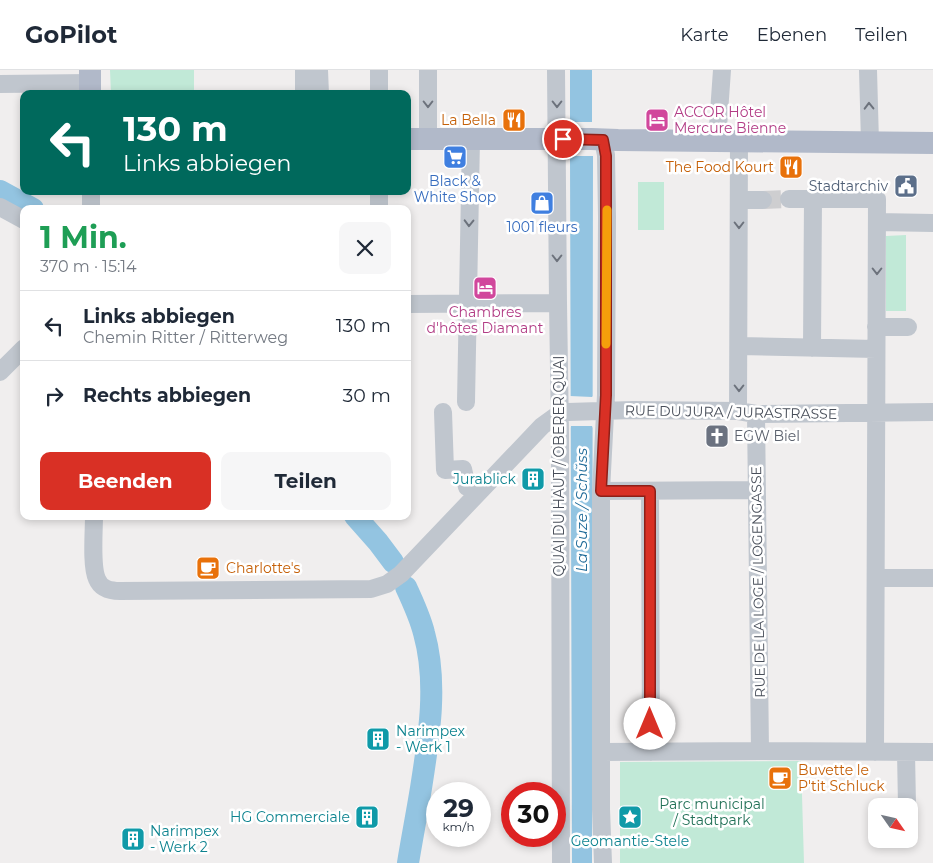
<!DOCTYPE html>
<html lang="de">
<head>
<meta charset="utf-8">
<style>
	body { margin:0; font-family:Montserrat,sans-serif; background:#f6f6f7; color:#1f2937; height:100vh; display:flex; flex-direction:column; font-size:19px; white-space:nowrap }
	* { box-sizing:border-box; margin:0 }
	p { font-size:16px; color:#747a83 }
	.icon { flex:none; width:28px; height:28px; fill:none; stroke:currentColor; stroke-width:2; stroke-linecap:round; stroke-linejoin:round }
	.map { position:relative; flex:1; overflow:hidden }
	.details { position:absolute; left:20px; top:135px; width:391px; height:315px; display:flex; flex-direction:column; background:#fff; border-radius:10px; box-shadow:0 2px 8px #0003 }
	.details>* { flex:none }
	.hud { position:absolute; left:20px; top:20px; width:391px; height:105px; border-radius:10px; box-shadow:0 2px 8px #0003; background:#00695c; color:#fff; overflow:hidden }
	.needle { width:32px; rotate:124deg }
	.buttons { position:absolute; left:868px; top:728px; display:grid; gap:10px }
	.buttons a { display:grid; place-items:center; width:50px; height:50px; border-radius:10px; background:#fff; box-shadow:0 2px 8px #0003; font-size:25px }
	.speed { position:absolute; left:426px; top:712px; display:flex; gap:10px; font-size:25px; font-weight:700; text-align:center }
	.speed>* { display:grid; place-content:center; width:65px; height:65px; border-radius:50%; background:#fff; box-shadow:0 2px 8px #0003; line-height:1 }
	.speed small { font-size:12px; font-weight:400 }
	.speed .limit { border:8px solid #d22; background:#fff; color:#111 }
	.pin { position:absolute; display:grid; place-items:center; width:42px; height:42px; color:#fff; margin:-21px; border:2px solid #fff; border-radius:50%; box-shadow:0 1px 5px #0007 }
	.me { position:absolute; width:55px; margin:-28px; rotate:0deg; stroke-linejoin:round; filter:drop-shadow(0 0 4px #0008) }
	.turn { display:flex; align-items:center; gap:18px; height:105px; padding:0 20px; font-size:22px }
	.turn .icon { width:65px; height:65px; stroke-width:2.5 }
	.turn b { display:block; font-size:35px; line-height:42px }
	.round { display:grid; place-items:center; flex:none; width:52px; height:52px; border-radius:10px; background:#f6f6f7 }
	.head { display:flex; align-items:center; justify-content:space-between; height:85px; padding:0 20px }
	h1 { font-size:30px; font-weight:700; line-height:38px; color:#1e9e55 }
	.button { display:flex; gap:10px; margin-top:auto; padding:10px 20px }
	.button a { flex:1; height:58px; border-radius:10px; background:#d93025; color:#fff; font-size:20px; font-weight:700; line-height:58px; text-align:center }
	.button a+a { background:#f6f6f7; color:#1f2937 }
	ul { padding:0; list-style:none }
	li { display:flex; align-items:center; gap:15px; height:70px; padding:0 20px; border-top:1px solid #e0e1e3 }
	li div { flex:1 }
	li b { display:block; font-size:19px }
	li em { font-style:normal }
	header { display:flex; align-items:center; gap:30px; box-sizing:border-box; height:70px; padding:0 25px; background:#fff; border-bottom:1px solid #e0e1e3 }
	header strong { font-size:24px }
	nav { display:flex; gap:28px; margin-inline-start:auto; font-size:18px }
	.map>svg:first-child { display:block }
</style>
</head>
<body>
<header>
<strong>GoPilot</strong>
<nav><a>Karte</a><a>Ebenen</a><a>Teilen</a></nav>
</header>
<div class="map">
<svg width="933" height="793" viewBox="0 0 933 793">
	<rect width="100%" height="100%" fill="#f0eeee"/>
	<!-- green -->
	<path fill="#c1e9d7" d="M 110,0 L 194,0 L 194,24 L 111,24 Z
		M 638,112 L 664,112 L 664,160 L 638,160 Z
		M 906,165 L 906,241 L 886,241 L 886,166 Z
		M 801,691 L 804,793 L 620,793 L 620,692 Z"/>
	<!-- water -->
	<path fill="#93c4e1" d="M 570,0 L 592,0 L 592,52 L 570,52 Z
		M 570,86 L 593,86 L 592,793 L 572,793 Z"/>
	<!-- pier -->
	<path fill="#f0eeee" d="M 570,326 L 592,327 L 593,326 L 594,328 L 595,355 L 593,358 L 592,356 L 571,356 L 570,358 L 568,357 L 568,327 Z"/>
	<g fill="none" stroke-linecap="round" stroke-linejoin="round">
		<!-- river -->
		<path stroke="#93c4e1" stroke-width="22" d="M 0,121 L 33,139
			M 355,446 L 378,472 L 393,492
			M 406,517 C 413,532 420,547 424,563 C 438,613 429,667 421,718 C 417,743 412,768 408,793"/>
		<!-- minor-tunnel -->
		<path stroke="#ceced0" stroke-width="18" stroke-dasharray="18 9" stroke-linecap="butt" d="M 763,130 L 789,129"/>
		<!-- minor -->
		<path stroke="#c0c6ce" stroke-width="18" d="M 304,0 L 304,24
			M 319,0 L 320,24
			M 428,0 L 428,69
			M 556,0 L 558,233 L 560,364 L 561,793
			M 868,0 L 870,72
			M 0,14 L 90,13
			M 379,24 L 379,0
			M 717,71 L 722,0
			M 91,121 L 91,139
			M 379,121 L 379,139
			M 789,129 L 877,129 L 875,682
			M 739,130 L 763,130
			M 0,137 L 24,150
			M 877,152 L 933,153
			M 408,234 L 558,233
			M 876,257 L 908,257
			M 739,276 L 876,279
			M 812,278 L 813,129
			M 0,302 L 24,278
			M 466,332 L 471,69
			M 738,341 L 739,71
			M 443,342 L 445,400 L 463,399 L 467,417 L 484,417
			M 756,344 L 760,681
			M 601,421 L 756,420
			M 650,421 L 651,682
			M 94,446 C 94,462 91,496 97,509 C 101,519 110,521 120,521 L 371,519 L 387,514 L 401,504 L 542,356 L 560,343 L 568,342 L 633,340 L 738,341 L 756,344 L 933,342
			M 876,508 L 933,508
			M 601,682 L 760,681 L 933,682
			M 906,682 L 907,736
			M 603,793 L 601,739 L 601,421 L 606,325 L 607,147 L 606,85 L 603,70"/>
		<!-- major -->
		<path stroke="#b1b9c9" stroke-width="22" d="M 90,0 L 90,24
			M 408,69 L 591,69 L 618,70 L 933,73"/>
	</g>
	<!-- one-way arrows -->
	<defs><path id="oneway-chevron" d="M-2-3.5L2.5 0L-2 3.5" fill="none" stroke-width="1.6" stroke-linecap="round" stroke-linejoin="round" transform="scale(1.25)"/></defs>
	<g stroke="#6c727c">
		<use href="#oneway-chevron" transform="translate(428 34) rotate(90)"/>
		<use href="#oneway-chevron" transform="translate(557 34) rotate(90)"/>
		<use href="#oneway-chevron" transform="translate(869 36) rotate(-91)"/>
		<use href="#oneway-chevron" transform="translate(469 153) rotate(91)"/>
		<use href="#oneway-chevron" transform="translate(739 155) rotate(90)"/>
		<use href="#oneway-chevron" transform="translate(557 188) rotate(90)"/>
		<use href="#oneway-chevron" transform="translate(877 201) rotate(90)"/>
		<use href="#oneway-chevron" transform="translate(739 318) rotate(90)"/>
	</g>
	<g fill="none" stroke-linecap="round" stroke-linejoin="round">
		<!-- route casing -->
		<g stroke="#8d1f18" stroke-width="12">
			<path id="route" d="M 563,69 L 603,70 L 606,86 L 606,325 L 601,421 L 650,421 L 650,654"/>
		</g>
		<!-- route -->
		<use href="#route" stroke="#d93025" stroke-width="9"/>
		<!-- slow -->
		<path stroke="#f59e0b" stroke-width="9" d="M 606,274 L 607,140"/>
	</g>
	<!-- icons -->
	<defs>
		<g id="restaurant-square" transform="scale(1.25)"><rect x="-9" y="-9" width="18" height="18" rx="4" fill="#e8710a" stroke="#fff"/><path d="M-5-6h1v4h1v-4h1v4h1v-4h1v5L-1.5 .5V6h-2V.5L-5-1ZM5-6V6H3V1.5H1.5Q1.5-4 5-6Z" fill="#fff"/></g>
		<g id="hotel-square" transform="scale(1.25)"><rect x="-9" y="-9" width="18" height="18" rx="4" fill="#d1479c" stroke="#fff"/><path d="M-6-4.5h1.5V1H6V5H4.5V3h-9V5H-6ZM-4 0a1.8 1.8 0 1 1 3.6 0ZM.5 0V-2.5h3Q6-2.5 6 0Z" fill="#fff"/></g>
		<g id="supermarket-square" transform="scale(1.25)"><rect x="-9" y="-9" width="18" height="18" rx="4" fill="#3f7fe0" stroke="#fff"/><path d="M-6-5.5h2.5l.6 2H6L4.5 2H-2.5L-4.4-4H-6ZM-1.5 3.2a1.3 1.3 0 1 0 .1 0ZM3 3.2a1.3 1.3 0 1 0 .1 0Z" fill="#fff"/></g>
		<g id="civic-square" transform="scale(1.25)"><rect x="-9" y="-9" width="18" height="18" rx="4" fill="#5c6f8a" stroke="#fff"/><path d="M-.6-6.5H3V-4.5H.6V-3L4-1V1h2V6H-6V1h2V-1L-.6-3ZM-1.2 2.5V6h2.4V2.5Z" fill="#fff"/></g>
		<g id="shop-square" transform="scale(1.25)"><rect x="-9" y="-9" width="18" height="18" rx="4" fill="#3f7fe0" stroke="#fff"/><path d="M-5-2.5h2.3a2.7 3.5 0 0 1 5.4 0H5L5.5 6h-11ZM-1.5-2.5h3a1.5 2.3 0 0 0-3 0Z" fill="#fff"/></g>
		<g id="church-square" transform="scale(1.25)"><rect x="-9" y="-9" width="18" height="18" rx="4" fill="#6b7280" stroke="#fff"/><path d="M-1.2-6h2.4v3.5h3.3v2.4h-3.3V6h-2.4V-.1h-3.3v-2.4h3.3Z" fill="#fff"/></g>
		<g id="building-square" transform="scale(1.25)"><rect x="-9" y="-9" width="18" height="18" rx="4" fill="#0f9aa8" stroke="#fff"/><path d="M-4-6H4V6H1V3H-1V6H-4ZM-2.5-4.3h1.7v1.8h-1.7ZM.8-4.3h1.7v1.8H.8ZM-2.5-1h1.7V.8h-1.7ZM.8-1h1.7V.8H.8Z" fill="#fff"/></g>
		<g id="cafe-square" transform="scale(1.25)"><rect x="-9" y="-9" width="18" height="18" rx="4" fill="#e8710a" stroke="#fff"/><path d="M-5.5-4.5H6V0H3Q3 3.5 0 3.5H-2.5Q-5.5 3.5-5.5 0ZM3-3.2v2h1.7v-2ZM-6 4.5H4V6H-6Z" fill="#fff"/></g>
		<g id="sight-square" transform="scale(1.25)"><rect x="-9" y="-9" width="18" height="18" rx="4" fill="#0f9aa8" stroke="#fff"/><path d="M0-6L1.8-2.2L6-1.7L2.9 1.2L3.7 5.4L0 3.3L-3.7 5.4L-2.9 1.2L-6-1.7L-1.8-2.2Z" fill="#fff"/></g>
	</defs>
	<g fill-rule="evenodd">
		<use href="#restaurant-square" x="514" y="50"/>
		<use href="#hotel-square" x="657" y="50"/>
		<use href="#supermarket-square" x="455" y="87"/>
		<use href="#restaurant-square" x="791" y="97"/>
		<use href="#civic-square" x="906" y="116"/>
		<use href="#shop-square" x="542" y="133"/>
		<use href="#hotel-square" x="485" y="218"/>
		<use href="#church-square" x="717" y="366"/>
		<use href="#building-square" x="533" y="409"/>
		<use href="#cafe-square" x="208" y="498"/>
		<use href="#building-square" x="378" y="669"/>
		<use href="#cafe-square" x="780" y="708"/>
		<use href="#building-square" x="367" y="747"/>
		<use href="#sight-square" x="630" y="747"/>
		<use href="#building-square" x="133" y="769"/>
	</g>
	<g text-anchor="middle" stroke-width="5" stroke-linejoin="round" paint-order="stroke">
		<!-- hotel labels -->
		<g font-size="14" fill="#b23c85" stroke="#fff" text-anchor="start">
			<text x="674" y="47">ACCOR Hôtel<tspan x="674" dy="16">Mercure Bienne</tspan></text>
			<text x="485" y="247" text-anchor="middle">Chambres<tspan x="485" dy="16">d'hôtes Diamant</tspan></text>
		</g>
		<!-- food labels -->
		<g font-size="14" fill="#c56008" stroke="#fff" text-anchor="end">
			<text x="496" y="55">La Bella</text>
			<text x="774" y="102">The Food Kourt</text>
			<text x="226" y="503" text-anchor="start">Charlotte's</text>
			<text x="798" y="705" text-anchor="start">Buvette le<tspan x="798" dy="16">P'tit Schluck</tspan></text>
		</g>
		<!-- shop labels -->
		<g font-size="14" fill="#366cbe" stroke="#fff">
			<text x="455" y="116">Black &amp;<tspan x="455" dy="16">White Shop</tspan></text>
			<text x="542" y="162">1001 fleurs</text>
		</g>
		<!-- service labels -->
		<g font-size="14" fill="#4e5e75" stroke="#fff" text-anchor="end">
			<text x="888" y="121">Stadtarchiv</text>
		</g>
		<!-- street labels -->
		<g font-size="14" fill="#484e59" stroke="#fff">
			<text transform="translate(731 342) rotate(1)" y="5">RUE DU JURA / JURASTRASSE</text>
			<text transform="translate(559 396) rotate(-90)" y="5">QUAI DU HAUT / OBERER QUAI</text>
			<text transform="translate(758 512) rotate(-91)" y="5">RUE DE LA LOGE / LOGENGASSE</text>
		</g>
		<!-- worship labels -->
		<g font-size="14" fill="#5b616d" stroke="#fff" text-anchor="start">
			<text x="734" y="371">EGW Biel</text>
		</g>
		<!-- culture labels -->
		<g font-size="14" fill="#0d838f" stroke="#fff" text-anchor="end">
			<text x="516" y="414">Jurablick</text>
			<text x="396" y="666" text-anchor="start">Narimpex<tspan x="396" dy="16">- Werk 1</tspan></text>
			<text x="350" y="752">HG Commerciale</text>
			<text x="150" y="766" text-anchor="start">Narimpex<tspan x="150" dy="16">- Werk 2</tspan></text>
			<text x="630" y="776" text-anchor="middle">Geomantie-Stele</text>
		</g>
		<!-- park labels -->
		<g font-size="14" fill="#227157" stroke="#fff">
			<text x="712" y="739">Parc municipal<tspan x="712" dy="16">/ Stadtpark</tspan></text>
		</g>
		<!-- water labels -->
		<g font-size="15" font-style="italic" fill="#1d6997" stroke="#fff">
			<text transform="translate(582 440) rotate(-90)" y="5">La Suze / Schüss</text>
		</g>
	</g>
</svg>
<div class="buttons">
<a><svg class="needle" viewBox="-14 -14 28 28"><path d="M0-13l5 13h-10z" fill="#e53935"/><path d="M0 13l5-13h-10z" fill="#747a83"/></svg></a>
</div>
<div class="speed"><div>29<small>km/h</small></div><div class="limit">30</div></div>
<div class="pin" style="left:563px;top:69px;background:#d93025"><svg class="icon" aria-label="arrive" viewBox="0 0 24 24"><path d="M6 21V4h12l-3 4 3 4H6"/></svg></div>
<svg class="me" style="left:650px;top:654px" viewBox="-20 -20 40 40"><circle r="19" fill="#fff"/><path d="M0-13L10 11 0 6-10 11z" fill="#d93025"/></svg>
<div class="hud">
<div class="turn"><svg class="icon" aria-label="left" viewBox="0 0 24 24"><path d="M17 20v-9H6M10 6l-5 5 5 5"/></svg><div><b>130 m</b>Links abbiegen</div></div>
</div>
<section class="details">
<div class="head"><div><h1>1 Min.</h1><p>370 m · 15:14</p></div><a class="round"><svg class="icon" aria-label="close" viewBox="0 0 24 24"><path d="M6 6l12 12M18 6L6 18"/></svg></a></div>
<ul>
<li><svg class="icon" aria-label="left" viewBox="0 0 24 24"><path d="M17 20v-9H6M10 6l-5 5 5 5"/></svg><div><b>Links abbiegen</b><p>Chemin Ritter / Ritterweg</p></div><em>130 m</em></li>
<li><svg class="icon" aria-label="right" viewBox="0 0 24 24"><path d="M7 20v-9h11M14 6l5 5-5 5"/></svg><div><b>Rechts abbiegen</b></div><em>30 m</em></li>
</ul>
<div class="button"><a>Beenden</a><a>Teilen</a></div>
</section>
</div>
</body>
</html>
